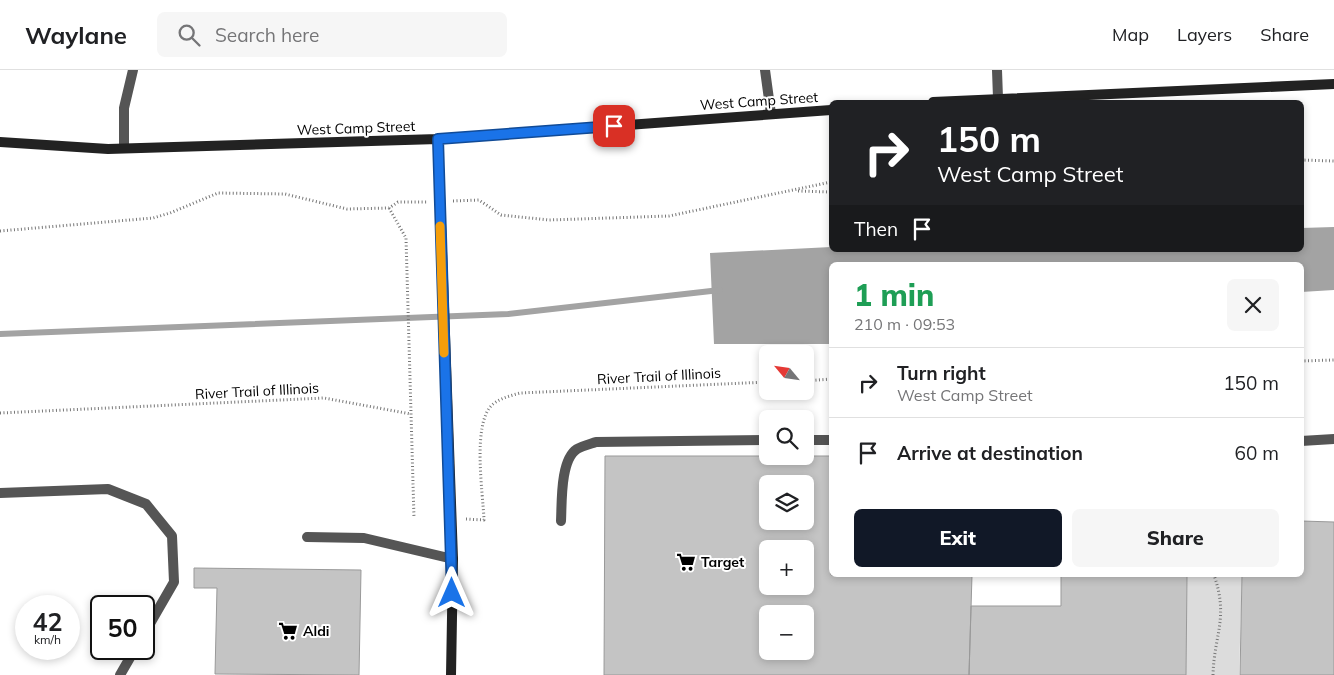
<!DOCTYPE html>
<html lang="en">
<head>
<meta charset="utf-8">
<style>
	body { margin:0; font-family:Mulish,sans-serif; background:#f6f6f6; color:#202124; height:100vh; display:flex; flex-direction:column; font-size:19px; white-space:nowrap }
	* { box-sizing:border-box; margin:0 }
	p { font-size:16px; color:#757577 }
	.icon { flex:none; width:28px; height:28px; fill:none; stroke:currentColor; stroke-width:2; stroke-linecap:round; stroke-linejoin:round }
	.map { position:relative; flex:1; overflow:hidden }
	.side { position:absolute; left:829px; top:192px; width:475px; height:315px; display:flex; flex-direction:column; background:#fff; border-radius:8px; box-shadow:0 2px 8px #0003 }
	.side>* { flex:none }
	.top-card { position:absolute; left:829px; top:30px; width:475px; height:152px; border-radius:8px; box-shadow:0 2px 8px #0003; background:#202124; color:#fff; overflow:hidden }
	.needle { width:32px; rotate:299deg }
	.tools { position:absolute; left:759px; top:275px; display:grid; gap:10px }
	.tools a { display:grid; place-items:center; width:55px; height:55px; border-radius:8px; background:#fff; box-shadow:0 2px 8px #0003; font-size:25px }
	.speed { position:absolute; left:15px; top:525px; display:flex; gap:10px; font-size:25px; font-weight:700; text-align:center }
	.speed>* { display:grid; place-content:center; width:65px; height:65px; border-radius:50%; background:#fff; box-shadow:0 2px 8px #0003; line-height:1 }
	.speed small { font-size:12px; font-weight:400 }
	.speed .limit { border:2px solid #111; border-radius:8px; background:#fff; color:#111 }
	.pin { position:absolute; display:grid; place-items:center; width:42px; height:42px; color:#fff; margin:-21px; border-radius:10px; box-shadow:0 2px 8px #0006 }
	.me { position:absolute; width:55px; margin:-28px; rotate:0deg; stroke-linejoin:round; filter:drop-shadow(0 0 4px #0008) }
	.turn { display:flex; align-items:center; gap:18px; height:105px; padding:0 25px; font-size:22px }
	.turn .icon { width:65px; height:65px; stroke-width:2.5 }
	.turn b { display:block; font-size:35px; line-height:42px }
	.then { display:flex; align-items:center; height:48px; padding:0 25px; background:#0003; gap:10px; font-size:19px }
	.round { display:grid; place-items:center; flex:none; width:52px; height:52px; border-radius:8px; background:#f6f6f6 }
	.summary { display:flex; align-items:center; justify-content:space-between; height:85px; padding:0 25px }
	h1 { font-size:30px; font-weight:800; line-height:38px; color:#1e9e55 }
	.action { display:flex; gap:10px; margin-top:auto; padding:10px 25px }
	.action a { flex:1; height:58px; border-radius:8px; background:#111827; color:#fff; font-size:20px; font-weight:800; line-height:58px; text-align:center }
	.action a+a { background:#f6f6f6; color:#202124 }
	ul { padding:0; list-style:none }
	li { display:flex; align-items:center; gap:15px; height:70px; padding:0 25px; border-top:1px solid #e0e0e0 }
	li div { flex:1 }
	li b { display:block; font-size:19px }
	li em { font-style:normal }
	header { display:flex; align-items:center; gap:30px; box-sizing:border-box; height:70px; padding:0 25px; background:#fff; border-bottom:1px solid #e0e0e0 }
	header strong { font-size:24px }
	nav { display:flex; gap:28px; margin-inline-start:auto; font-size:18px }
	.search { width:350px; height:45px; background:#f6f6f6; display:flex; align-items:center; gap:12px; box-sizing:border-box; padding:0 18px; border-radius:8px; color:#757577; font-size:19px }
	.map>svg:first-child { display:block }
</style>
</head>
<body>
<header>
<strong>Waylane</strong>
<div class="search"><svg class="icon" aria-label="search" viewBox="0 0 24 24"><circle cx="10" cy="10" r="6"/><path d="M15 15l6 6"/></svg>Search here</div>
<nav><a>Map</a><a>Layers</a><a>Share</a></nav>
</header>
<div class="map">
<svg width="1334" height="605" viewBox="0 0 1334 605">
	<rect width="100%" height="100%" fill="#fff"/>
	<!-- green -->
	<path fill="#dcdcdc" d="M 1187,505 L 1242,505 L 1239,605 L 1186,605 Z"/>
	<!-- water -->
	<path fill="#a3a3a3" d="M 1334,157 L 1334,220 L 1301,222 L 1301,195 L 831,195 L 831,274 L 714,274 L 710,183 L 831,177 L 831,180 L 1301,180 L 1301,158 Z"/>
	<g fill="none" stroke-linecap="round" stroke-linejoin="round">
		<!-- stream -->
		<path stroke="#a3a3a3" stroke-width="6" d="M 0,264 L 508,244 L 720,220"/>
	</g>
	<!-- building -->
	<path fill="#c4c4c4" stroke="#999" fill-rule="evenodd" d="M 605,386 L 831,386 L 831,505 L 972,505 L 969,605 L 604,605 ZM 768,414 L 805,414 L 805,451 L 768,451 ZM 768,479 L 805,479 L 805,516 L 768,516 ZM 768,544 L 805,544 L 805,581 L 768,581 Z
		M 1301,451 L 1334,452 L 1334,605 L 1240,605 L 1242,505 L 1301,505 Z
		M 194,498 L 361,500 L 359,605 L 215,604 L 217,518 L 194,518 Z
		M 1061,505 L 1187,505 L 1186,605 L 969,605 L 971,536 L 1061,536 Z"/>
	<g fill="none" stroke-linecap="round" stroke-linejoin="round">
		<!-- path -->
		<path stroke="#777" stroke-width="3" stroke-dasharray="1 2.5" stroke-linecap="butt" d="M 1301,90 L 1334,91
			M 798,121 L 831,122
			M 453,131 L 479,130 L 501,145 L 549,150 L 669,146 L 831,112
			M 389,138 L 406,168 L 414,448
			M 0,161 L 153,148 L 170,143 L 218,123 L 285,124 L 347,139 L 389,138 L 398,132 L 427,132
			M 1301,291 L 1334,290
			M 805,311 L 831,309
			M 0,343 L 324,328 L 411,344
			M 466,449 L 484,450 C 483,423 472,354 492,335 C 500,328 510,326 520,323 L 768,312
			M 1213,605 C 1214,565 1229,548 1214,505"/>
		<!-- lane -->
		<path stroke="#555" stroke-width="10" d="M 765,0 L 771,44
			M 997,0 L 998,28
			M 124,78 L 124,38 L 133,0
			M 805,370 L 831,370
			M 1301,371 L 1334,369
			M 0,423 L 108,419 L 146,434 L 172,466 L 174,512 L 144,564
			M 561,451 C 562,433 560,390 577,379 C 582,376 590,374 596,372 L 768,370
			M 307,467 L 364,468 L 453,489
			M 120,605 L 135,579"/>
		<!-- secondary -->
		<path stroke="#222" stroke-width="10" d="M 933,32 L 1334,14
			M 438,69 L 453,489 L 451,605
			M 0,72 L 108,79 L 438,69 L 831,40"/>
	</g>
	<g fill="none" stroke-linecap="round" stroke-linejoin="round">
		<!-- route casing -->
		<g stroke="#114b97" stroke-width="12">
			<path id="route" d="M 452,523 L 438,69 L 614,56"/>
		</g>
		<!-- route -->
		<use href="#route" stroke="#1a73e8" stroke-width="9"/>
		<!-- slow -->
		<path stroke="#f59e0b" stroke-width="9" d="M 440,156 L 444,283"/>
	</g>
	<!-- icons -->
	<defs>
		<g id="supermarket-bare" transform="scale(1.5)"><path d="M-6-5.5h2.5l.6 2H6L4.5 2H-2.5L-4.4-4H-6ZM-1.5 3.2a1.3 1.3 0 1 0 .1 0ZM3 3.2a1.3 1.3 0 1 0 .1 0Z" fill="#000" stroke="#fff" stroke-width="2.5" paint-order="stroke"/></g>
	</defs>
	<g fill-rule="evenodd">
		<use href="#supermarket-bare" x="686" y="492"/>
		<use href="#supermarket-bare" x="288" y="561"/>
	</g>
	<g text-anchor="middle" stroke-width="4" stroke-linejoin="round" paint-order="stroke">
		<!-- street labels -->
		<g font-size="14" fill="#000" stroke="#fff">
			<text transform="translate(759 31) rotate(-4)" y="5">West Camp Street</text>
			<text transform="translate(356 58) rotate(-2)" y="5">West Camp Street</text>
			<text transform="translate(659 306) rotate(-3)" y="5">River Trail of Illinois</text>
			<text transform="translate(257 321) rotate(-3)" y="5">River Trail of Illinois</text>
		</g>
		<!-- poi labels -->
		<g font-size="14" font-weight="bold" fill="#000" stroke="#fff" text-anchor="start">
			<text x="701" y="497">Target</text>
			<text x="303" y="566">Aldi</text>
		</g>
	</g>
</svg>
<div class="tools">
<a><svg class="needle" viewBox="-14 -14 28 28"><path d="M0-13l5 13h-10z" fill="#e53935"/><path d="M0 13l5-13h-10z" fill="#757577"/></svg></a>
<a><svg class="icon" aria-label="search" viewBox="0 0 24 24"><circle cx="10" cy="10" r="6"/><path d="M15 15l6 6"/></svg></a>
<a><svg class="icon" aria-label="layers" viewBox="0 0 24 24"><path d="M12 4l9 5-9 5-9-5zM3 14l9 5 9-5"/></svg></a>
<a>+</a>
<a>−</a>
</div>
<div class="speed"><div>42<small>km/h</small></div><div class="limit">50</div></div>
<div class="pin" style="left:614px;top:56px;background:#d93025"><svg class="icon" aria-label="arrive" viewBox="0 0 24 24"><path d="M6 21V4h12l-3 4 3 4H6"/></svg></div>
<svg class="me" style="left:452px;top:523px" viewBox="-20 -20 40 40"><path d="M0-17L14 15 0 8-14 15z" fill="#1a73e8" stroke="#fff" stroke-width="4"/></svg>
<div class="top-card">
<div class="turn"><svg class="icon" aria-label="right" viewBox="0 0 24 24"><path d="M7 20v-9h11M14 6l5 5-5 5"/></svg><div><b>150 m</b>West Camp Street</div></div>
<div class="then">Then<svg class="icon" aria-label="arrive" viewBox="0 0 24 24"><path d="M6 21V4h12l-3 4 3 4H6"/></svg></div>
</div>
<section class="side">
<div class="summary"><div><h1>1 min</h1><p>210 m · 09:53</p></div><a class="round"><svg class="icon" aria-label="close" viewBox="0 0 24 24"><path d="M6 6l12 12M18 6L6 18"/></svg></a></div>
<ul>
<li><svg class="icon" aria-label="right" viewBox="0 0 24 24"><path d="M7 20v-9h11M14 6l5 5-5 5"/></svg><div><b>Turn right</b><p>West Camp Street</p></div><em>150 m</em></li>
<li><svg class="icon" aria-label="arrive" viewBox="0 0 24 24"><path d="M6 21V4h12l-3 4 3 4H6"/></svg><div><b>Arrive at destination</b></div><em>60 m</em></li>
</ul>
<div class="action"><a>Exit</a><a>Share</a></div>
</section>
</div>
</body>
</html>
